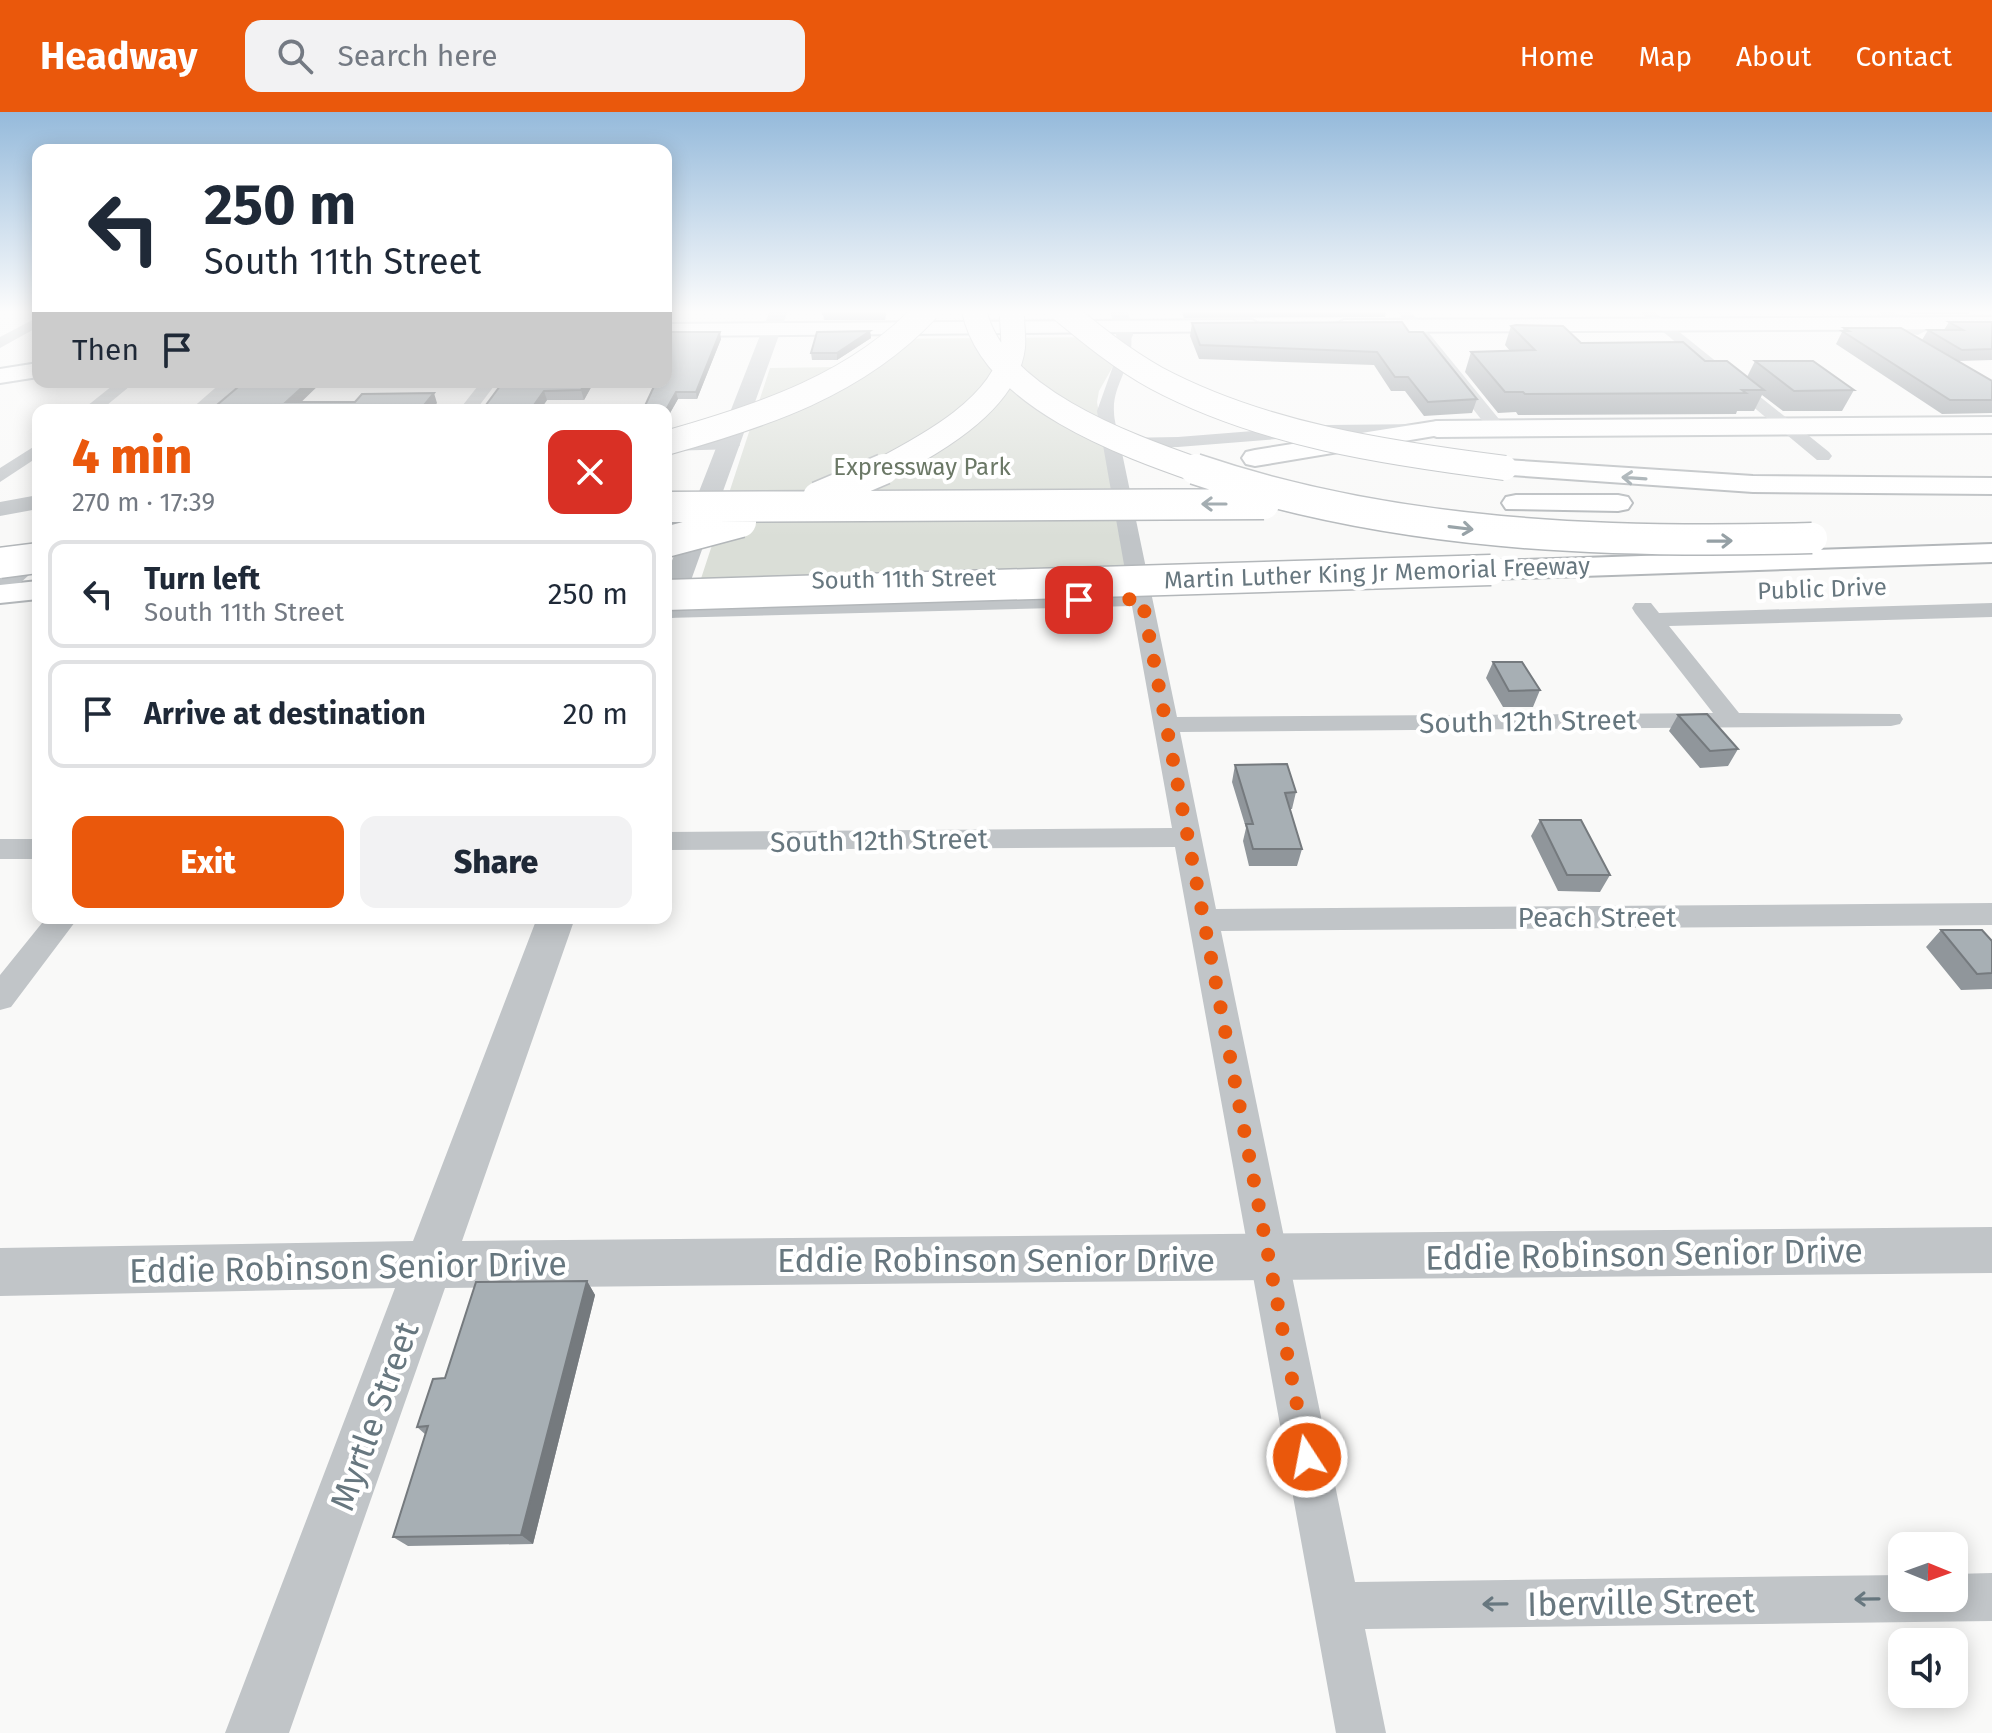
<!DOCTYPE html>
<html lang="en">
<head>
<meta charset="utf-8">
<style>
	body { margin:0; font-family:"Fira Sans",sans-serif; background:#f2f2f3; color:#1f2937; height:100vh; display:flex; flex-direction:column; font-size:30px; white-space:nowrap }
	* { box-sizing:border-box; margin:0 }
	p { font-size:26px; color:#747a83 }
	.icon { flex:none; width:44px; height:44px; fill:none; stroke:currentColor; stroke-width:2; stroke-linecap:round; stroke-linejoin:round }
	.map { position:relative; flex:1; overflow:hidden }
	.sheet { position:absolute; left:32px; top:292px; width:640px; height:520px; display:flex; flex-direction:column; background:#fff; border-radius:16px; box-shadow:0 4px 20px #0003 }
	.sheet>* { flex:none }
	.guide { position:absolute; left:32px; top:32px; width:640px; height:244px; border-radius:16px; box-shadow:0 4px 20px #0003; background:#fff; color:#1f2937; overflow:hidden }
	.needle { width:52px; rotate:91deg }
	.tools { position:absolute; left:1888px; top:1420px; display:grid; gap:16px }
	.tools a { display:grid; place-items:center; width:80px; height:80px; border-radius:16px; background:#fff; box-shadow:0 4px 20px #0003; font-size:40px }
	.pin { position:absolute; display:grid; place-items:center; width:68px; height:68px; color:#fff; margin:-34px; border-radius:16px; box-shadow:0 4px 12px #0006 }
	.me { position:absolute; width:88px; margin:-44px; rotate:349deg; stroke-linejoin:round; filter:drop-shadow(0 0 6px #0008) }
	.turn { display:flex; align-items:center; gap:28px; height:168px; padding:0 40px; font-size:36px }
	.turn .icon { width:104px; height:104px; stroke-width:2.5 }
	.turn b { display:block; font-size:56px; line-height:68px }
	.then { display:flex; align-items:center; height:76px; padding:0 40px; background:#0003; gap:16px; font-size:30px }
	.round { display:grid; place-items:center; flex:none; width:84px; height:84px; border-radius:16px; background:#f2f2f3 }
	.head { display:flex; align-items:center; justify-content:space-between; height:136px; padding:0 40px }
	h1 { font-size:48px; font-weight:800; line-height:60px; color:#ea580c }
	.action { display:flex; gap:16px; margin-top:auto; padding:16px 40px }
	.action a { flex:1; height:92px; border-radius:16px; background:#ea580c; color:#fff; font-size:32px; font-weight:800; line-height:92px; text-align:center }
	.action a+a { background:#f2f2f3; color:#1f2937 }
	ul { padding:0; list-style:none }
	li { display:flex; align-items:center; gap:24px; height:108px; margin:0 16px 12px; padding:0 24px; border:4px solid #e0e1e3; border-radius:16px }
	li div { flex:1 }
	li b { display:block; font-size:30px }
	li em { font-style:normal }
	header { display:flex; align-items:center; gap:48px; box-sizing:border-box; height:112px; padding:0 40px; background:#ea580c; color:#fff }
	header strong { font-size:38px }
	nav { display:flex; gap:44px; margin-inline-start:auto; font-size:28px }
	.search { width:560px; height:72px; background:#f2f2f3; display:flex; align-items:center; gap:20px; box-sizing:border-box; padding:0 28px; border-radius:16px; color:#747a83; font-size:30px }
	.map>svg:first-child { display:block }
</style>
</head>
<body>
<header>
<strong>Headway</strong>
<div class="search"><svg class="icon" aria-label="search" viewBox="0 0 24 24"><circle cx="10" cy="10" r="6"/><path d="M15 15l6 6"/></svg>Search here</div>
<nav><a>Home</a><a>Map</a><a>About</a><a>Contact</a></nav>
</header>
<div class="map">
<svg width="1992" height="1621" viewBox="0 0 1992 1621">
	<rect width="100%" height="100%" fill="#f9f9f8"/>
	<!-- green -->
	<path fill="#daded7" d="M 1107,225 L 1116,249 L 1099,279 L 1097,290 L 1129,477 L 694,488 L 770,256 L 838,255 L 877,227 Z"/>
	<g fill="none" stroke-linecap="round" stroke-linejoin="round">
		<!-- secondary casing -->
		<g stroke="#b4b9bd" stroke-width="4">
			<path id="secondary" d="M 1992,205 L 1992,217 L 1344,220 L 1333,214 L 1344,208 Z
				M 1252,208 L 1263,214 L 1260,219 L 666,224 L 666,212 Z
				M 38,251 L 38,265 L 0,271 L 0,257 Z"/>
		</g>
		<!-- primary casing -->
		<g stroke="#b3b8bb" stroke-width="4">
			<path id="primary" d="M 1992,305 L 1992,321 L 1437,325 L 1428,322 L 1424,317 L 1428,312 L 1437,309 Z"/>
		</g>
		<!-- motorway casing -->
		<g stroke="#b3b7ba" stroke-width="4">
			<path id="motorway" d="M 1437,309 L 1446,312 L 1450,317 L 1446,322 L 1255,354 L 1246,352 L 1242,346 L 1246,340 L 1255,338 Z
				M 1505,348 L 1753,364 L 1992,366 L 1992,382 L 1753,380 L 1496,362 L 1492,356 L 1496,350 Z
				M 1516,383 L 1618,383 L 1628,385 L 1632,391 L 1628,397 L 1618,399 L 1506,397 L 1502,391 L 1506,385 Z
				M 1992,432 L 1992,450 L 1491,467 L 1480,464 L 1476,458 L 1480,452 L 1491,449 Z
				M 38,469 L 38,487 L 0,491 L 0,473 Z"/>
		</g>
		<!-- minor -->
		<path fill="#c1c5c8" fill-rule="evenodd" d="M 1396,198 L 1410,198 L 1503,312 L 1506,316 L 1503,320 L 1491,320 Z
			M 1637,198 L 1652,198 L 1829,340 L 1832,344 L 1829,348 L 1817,348 Z
			M 1875,198 L 1892,198 L 1925,219 L 1918,223 L 1913,222 Z
			M 38,205 L 38,215 L 0,236 L 0,225 Z
			M 1124,219 L 1131,223 C 1135,252 1112,272 1114,300 C 1114,308 1117,317 1119,326 L 1178,325 L 1327,313 L 1427,312 L 1436,317 L 1427,322 L 1327,323 L 1178,335 L 1121,336 L 1177,605 L 1713,601 L 1635,501 L 1632,496 L 1635,491 L 1651,491 L 1659,501 L 1992,491 L 1992,505 L 1669,514 L 1739,601 L 1900,602 L 1903,607 L 1900,612 L 1891,614 L 1180,620 L 1216,797 L 1992,791 L 1992,813 L 1221,819 L 1355,1470 L 1902,1463 L 1902,1486 L 1954,1486 L 1954,1462 L 1992,1461 L 1992,1509 L 1365,1517 L 1386,1621 L 1336,1621 L 1175,735 L 666,738 L 666,720 L 1172,716 L 1132,494 L 666,506 L 666,492 L 1129,481 L 1097,299 L 1117,243 L 1117,223 Z
			M 117,270 L 135,270 L 101,298 L 82,298 Z
			M 481,270 L 497,270 L 476,298 L 459,298 Z
			M 731,328 L 737,329 L 740,333 L 737,337 L 666,339 L 666,329 Z
			M 38,332 L 38,345 L 0,370 L 0,356 Z
			M 0,727 L 38,727 L 38,747 L 0,747 Z
			M 46,806 L 78,806 L 11,895 L 0,898 L 0,863 Z"/>
		<!-- tertiary -->
		<path fill="#c1c5c8" fill-rule="evenodd" d="M 770,198 L 788,198 L 680,499 L 676,505 L 666,507 L 666,464 Z
			M 1110,198 L 1128,198 L 1133,223 L 1131,227 L 1117,227 Z
			M 222,270 L 244,270 L 214,298 L 190,298 Z
			M 38,383 L 38,397 L 0,404 L 0,390 Z
			M 38,434 L 38,455 L 10,480 L 0,482 L 0,460 L 29,436 Z
			M 537,806 L 575,806 L 462,1129 L 1992,1115 L 1992,1161 L 445,1176 L 289,1621 L 225,1621 L 395,1176 L 0,1184 L 0,1136 L 413,1129 Z"/>
		<!-- secondary -->
		<use href="#secondary" fill="#fff" fill-rule="evenodd"/>
		<!-- primary -->
		<use href="#primary" fill="#fff" fill-rule="evenodd"/>
		<!-- motorway -->
		<use href="#motorway" fill="#fff" fill-rule="evenodd"/>
		<!-- motorway-bridge-far1 casing -->
		<g stroke="#b3b7ba" stroke-width="26" stroke-linecap="butt">
			<path id="motorway-bridge-far1" d="M 974,198 C 992,285 1125,333 1200,359
				M 1062,198 C 1092,223 1122,247 1156,266 C 1263,323 1387,341 1505,356
				M 666,331 C 762,304 857,273 927,198
				M 880,359 C 926,335 1006,293 1013,235 C 1014,225 1012,214 1012,204"/>
		</g>
		<!-- motorway-bridge casing -->
		<g stroke="#b3b7ba" stroke-width="33" stroke-linecap="butt">
			<path id="motorway-bridge" d="M 1195,357 C 1393,424 1604,432 1812,426
				M 818,385 L 884,357
				M 666,395 L 1264,392
				M 666,430 L 741,410
				M 0,451 L 38,446
				M 666,483 L 1491,458"/>
		</g>
		<!-- motorway-bridge-far1 -->
		<use href="#motorway-bridge-far1" stroke="#fff" stroke-width="24"/>
		<!-- motorway-bridge -->
		<use href="#motorway-bridge" stroke="#fff" stroke-width="30"/>
	</g>
	<!-- wall -->
	<path fill="#90969b" d="M 824,198 L 887,198 L 885,208 L 824,208 L 823,202 Z
		M 1181,198 L 1387,198 L 1385,205 L 1184,206 Z
		M 1904,198 L 1972,198 L 1969,202 L 1912,202 Z
		M 1949,210 L 1992,210 L 1992,248 L 1958,249 L 1992,269 L 1992,301 L 1942,302 L 1836,232 L 1844,216 L 1922,228 L 1928,218 L 1944,218 Z
		M 1192,211 L 1409,220 L 1477,287 L 1472,301 L 1424,304 L 1405,279 L 1391,279 L 1374,253 L 1199,247 L 1190,224 Z
		M 1511,214 L 1581,231 L 1705,249 L 1747,265 L 1755,249 L 1854,278 L 1842,299 L 1783,299 L 1762,283 L 1754,299 L 1737,299 L 1736,302 L 1518,303 L 1516,300 L 1498,301 L 1465,260 L 1471,240 L 1510,239 L 1505,233 Z
		M 870,219 L 871,226 L 837,248 L 812,248 L 811,241 Z
		M 666,220 L 721,227 L 697,287 L 678,287 L 666,308 Z
		M 503,270 L 594,270 L 584,288 L 547,288 L 540,298 L 487,298 L 486,293 Z
		M 1493,550 L 1540,578 L 1533,595 L 1503,595 L 1486,566 Z
		M 1678,603 L 1738,637 L 1728,654 L 1700,656 L 1669,619 Z
		M 1235,653 L 1296,680 L 1292,697 L 1290,697 L 1302,737 L 1297,754 L 1249,754 L 1243,729 L 1246,716 L 1232,670 Z
		M 1540,708 L 1610,763 L 1600,780 L 1558,779 L 1531,724 Z
		M 1941,818 L 1992,829 L 1992,877 L 1961,878 L 1926,835 Z
		M 587,1169 L 595,1183 L 533,1432 L 408,1434 L 393,1425 L 426,1323 L 417,1315 L 445,1266 Z"/>
	<!-- shaded-wall -->
	<path fill="#757a7e" d="M 870,219 L 871,226 L 837,248 L 837,241 Z
		M 720,220 L 721,227 L 697,287 L 696,280 Z
		M 308,270 L 322,270 L 293,298 L 286,290 Z
		M 586,270 L 594,270 L 584,288 L 581,278 Z
		M 544,279 L 547,288 L 540,298 L 535,298 L 534,293 Z
		M 676,280 L 678,287 L 666,308 L 666,298 Z
		M 434,281 L 437,291 L 432,298 L 420,298 Z
		M 587,1169 L 595,1183 L 533,1432 L 521,1423 Z"/>
	<!-- building -->
	<path fill="#a7afb4" stroke="#757a7e" stroke-width="2" d="M 824,198 L 885,198 L 885,202 L 823,202 Z
		M 1402,210 L 1409,220 L 1423,220 L 1477,287 L 1428,290 L 1408,265 L 1395,265 L 1377,240 L 1200,233 L 1192,211 Z
		M 1949,210 L 1992,210 L 1992,237 L 1962,238 L 1928,218 L 1963,218 Z
		M 1516,213 L 1563,214 L 1581,231 L 1683,230 L 1705,249 L 1727,249 L 1764,278 L 1742,278 L 1746,281 L 1525,282 L 1523,280 L 1505,280 L 1471,240 L 1535,238 L 1511,214 Z
		M 1844,216 L 1901,216 L 1992,269 L 1992,288 L 1950,288 L 1842,219 L 1849,219 Z
		M 870,219 L 837,241 L 811,241 L 817,220 Z
		M 666,220 L 720,220 L 696,280 L 676,280 L 666,298 L 643,298 L 656,270 L 666,270 L 666,248 L 669,242 L 666,242 Z
		M 1755,249 L 1813,249 L 1854,278 L 1794,279 Z
		M 244,270 L 308,270 L 286,290 L 355,290 L 362,282 L 434,281 L 420,298 L 433,298 L 211,298 Z
		M 503,270 L 586,270 L 581,278 L 544,279 L 534,293 L 486,293 Z
		M 1493,550 L 1522,550 L 1540,578 L 1509,579 Z
		M 1707,602 L 1738,637 L 1710,639 L 1678,603 Z
		M 1287,652 L 1296,680 L 1285,681 L 1302,737 L 1253,737 L 1246,712 L 1253,712 L 1235,653 Z
		M 1540,708 L 1581,708 L 1610,763 L 1567,763 Z
		M 1941,818 L 1982,818 L 1992,829 L 1992,861 L 1977,862 Z
		M 587,1169 L 521,1423 L 393,1425 L 428,1314 L 417,1315 L 433,1267 L 445,1266 L 476,1170 Z"/>
	<!-- one-way arrows -->
	<defs><path id="oneway-shaft" d="M-6 0H5M1.5-3L5.5 0L1.5 3" fill="none" stroke-width="1.6" stroke-linecap="round" stroke-linejoin="round" transform="scale(2)"/></defs>
	<g stroke="#95a0a5">
		<use href="#oneway-shaft" transform="translate(1634 366) rotate(-176)"/>
		<use href="#oneway-shaft" transform="translate(1214 392) rotate(-180)"/>
		<use href="#oneway-shaft" transform="translate(1461 416) rotate(7)"/>
		<use href="#oneway-shaft" transform="translate(1720 429) rotate(-1)"/>
	</g>
	<g stroke="#67777f">
		<use href="#oneway-shaft" transform="translate(1867 1487) rotate(179)"/>
		<use href="#oneway-shaft" transform="translate(1495 1492) rotate(179)"/>
	</g>
	<!-- sky -->
	<linearGradient id="sky" x2="0" y2="1"><stop stop-color="#95badb"/><stop offset="0.47" stop-color="#fcfcfc"/><stop offset="1" stop-color="#fcfcfc" stop-opacity="0"/></linearGradient>
	<rect width="1992" height="425" fill="url(#sky)"/>
	<g fill="none" stroke-linecap="round" stroke-linejoin="round">
		<!-- route -->
		<path stroke="#ea580c" stroke-width="14" stroke-dasharray="0 25.2" d="M 1079,488 L 1142,487 L 1307,1345"/>
	</g>
	<g text-anchor="middle" stroke-width="8" stroke-linejoin="round" paint-order="stroke">
		<!-- far-park labels -->
		<g font-size="24" fill="#6b7866" stroke="#fff">
			<text x="922" y="363">Expressway Park</text>
		</g>
		<!-- far-street labels -->
		<g font-size="24" fill="#67777f" stroke="#fff">
			<text transform="translate(1377 461) rotate(-2)" y="8">Martin Luther King Jr Memorial Freeway</text>
			<text transform="translate(904 467) rotate(-1)" y="8">South 11th Street</text>
			<text transform="translate(1822 477) rotate(-2)" y="8">Public Drive</text>
		</g>
		<!-- street labels -->
		<g font-size="28" fill="#67777f" stroke="#fff">
			<text transform="translate(1528 609) rotate(-1)" y="10">South 12th Street</text>
			<text transform="translate(879 728) rotate(-1)" y="10">South 12th Street</text>
			<text x="1597" y="815">Peach Street</text>
		</g>
		<!-- near-street labels -->
		<g font-size="34" fill="#67777f" stroke="#fff">
			<text transform="translate(1644 1142) rotate(-1)" y="12">Eddie Robinson Senior Drive</text>
			<text x="996" y="1160">Eddie Robinson Senior Drive</text>
			<text transform="translate(348 1155) rotate(-1)" y="12">Eddie Robinson Senior Drive</text>
			<text transform="translate(374 1304) rotate(-70)" y="12">Myrtle Street</text>
			<text transform="translate(1641 1490) rotate(-1)" y="12">Iberville Street</text>
		</g>
	</g>
</svg>
<div class="tools">
<a><svg class="needle" viewBox="-14 -14 28 28"><path d="M0-13l5 13h-10z" fill="#e53935"/><path d="M0 13l5-13h-10z" fill="#747a83"/></svg></a>
<a><svg class="icon" aria-label="sound" viewBox="0 0 24 24"><path d="M4 9h4l5-4v14l-5-4H4zM17 9q2 3 0 6"/></svg></a>
</div>
<div class="pin" style="left:1079px;top:488px;background:#d93025"><svg class="icon" aria-label="arrive" viewBox="0 0 24 24"><path d="M6 21V4h12l-3 4 3 4H6"/></svg></div>
<svg class="me" style="left:1307px;top:1345px" viewBox="-20 -20 40 40"><circle r="17" fill="#ea580c" stroke="#fff" stroke-width="3"/><path d="M0-11L8 9 0 5-8 9z" fill="#fff"/></svg>
<div class="guide">
<div class="turn"><svg class="icon" aria-label="left" viewBox="0 0 24 24"><path d="M17 20v-9H6M10 6l-5 5 5 5"/></svg><div><b>250 m</b>South 11th Street</div></div>
<div class="then">Then<svg class="icon" aria-label="arrive" viewBox="0 0 24 24"><path d="M6 21V4h12l-3 4 3 4H6"/></svg></div>
</div>
<section class="sheet">
<div class="head"><div><h1>4 min</h1><p>270 m · 17:39</p></div><a class="round" style="background:#d93025;color:#fff"><svg class="icon" aria-label="close" viewBox="0 0 24 24"><path d="M6 6l12 12M18 6L6 18"/></svg></a></div>
<ul>
<li><svg class="icon" aria-label="left" viewBox="0 0 24 24"><path d="M17 20v-9H6M10 6l-5 5 5 5"/></svg><div><b>Turn left</b><p>South 11th Street</p></div><em>250 m</em></li>
<li><svg class="icon" aria-label="arrive" viewBox="0 0 24 24"><path d="M6 21V4h12l-3 4 3 4H6"/></svg><div><b>Arrive at destination</b></div><em>20 m</em></li>
</ul>
<div class="action"><a>Exit</a><a>Share</a></div>
</section>
</div>
</body>
</html>
